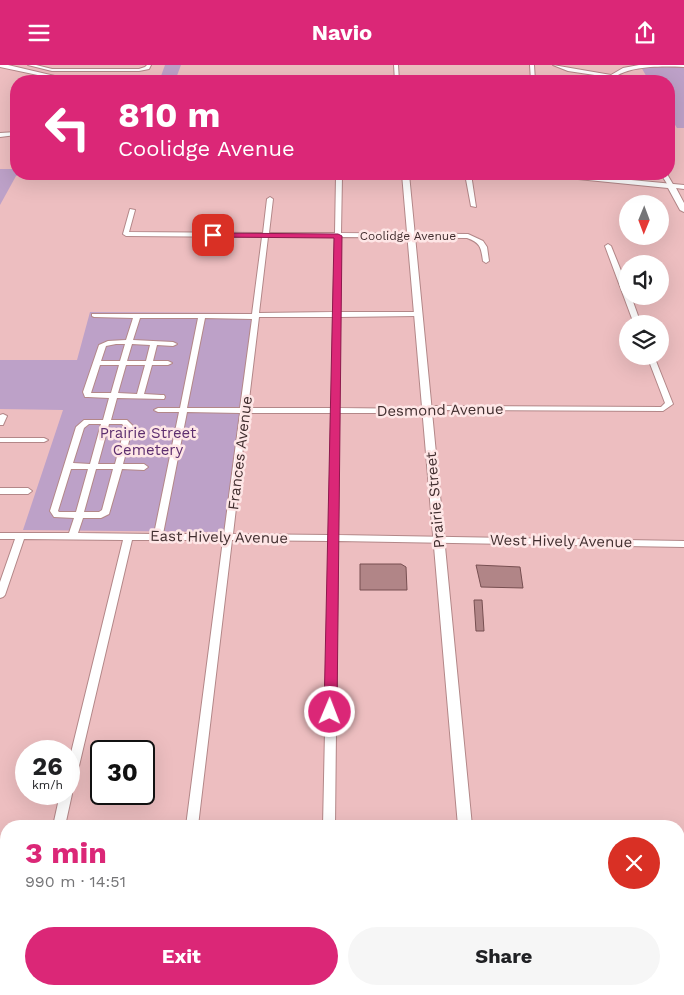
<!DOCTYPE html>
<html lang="en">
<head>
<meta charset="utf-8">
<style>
	body { margin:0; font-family:"Work Sans",sans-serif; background:#f6f6f6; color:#202124; height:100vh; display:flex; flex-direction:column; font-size:19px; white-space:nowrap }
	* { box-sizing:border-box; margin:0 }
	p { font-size:16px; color:#757577 }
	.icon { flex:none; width:28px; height:28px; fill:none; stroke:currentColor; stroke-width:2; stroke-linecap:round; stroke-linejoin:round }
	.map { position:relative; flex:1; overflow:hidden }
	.drawer { position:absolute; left:0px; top:755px; width:685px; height:175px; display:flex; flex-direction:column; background:#fff; border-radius:20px 20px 0 0; box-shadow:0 5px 20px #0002 }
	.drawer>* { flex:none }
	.top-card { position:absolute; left:10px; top:10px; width:665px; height:105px; border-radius:20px; box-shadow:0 5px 20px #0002; background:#db2777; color:#fff; overflow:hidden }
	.needle { width:32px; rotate:181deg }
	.controls { position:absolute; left:619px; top:130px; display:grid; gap:10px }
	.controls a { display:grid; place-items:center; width:50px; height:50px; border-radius:50%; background:#fff; box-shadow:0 5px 20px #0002; font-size:25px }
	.speed { position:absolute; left:15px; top:675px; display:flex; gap:10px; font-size:25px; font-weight:700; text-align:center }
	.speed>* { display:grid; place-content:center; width:65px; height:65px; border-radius:50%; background:#fff; box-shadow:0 5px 20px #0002; line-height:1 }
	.speed small { font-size:12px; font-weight:400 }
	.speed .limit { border:2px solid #111; border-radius:8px; background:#fff; color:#111 }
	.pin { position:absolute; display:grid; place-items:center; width:42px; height:42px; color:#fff; margin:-21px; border-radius:10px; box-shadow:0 2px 8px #0006 }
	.me { position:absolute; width:55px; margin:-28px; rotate:1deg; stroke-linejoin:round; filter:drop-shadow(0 0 4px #0008) }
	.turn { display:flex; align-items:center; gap:18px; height:105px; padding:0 25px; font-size:22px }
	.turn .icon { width:65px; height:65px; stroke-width:2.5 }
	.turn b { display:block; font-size:35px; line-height:42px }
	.round { display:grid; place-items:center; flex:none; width:52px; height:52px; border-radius:26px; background:#f6f6f6 }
	.summary { display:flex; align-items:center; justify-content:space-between; height:85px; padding:0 25px }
	h1 { font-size:30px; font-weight:700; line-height:38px; color:#db2777 }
	.primary-button { display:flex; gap:10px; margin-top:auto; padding:10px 25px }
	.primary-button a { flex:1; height:58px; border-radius:30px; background:#db2777; color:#fff; font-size:20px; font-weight:700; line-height:58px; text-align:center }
	.primary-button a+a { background:#f6f6f6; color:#202124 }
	header { display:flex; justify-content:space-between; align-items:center; height:65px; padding:0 25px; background:#db2777; color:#fff; font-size:22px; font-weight:700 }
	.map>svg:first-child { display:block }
</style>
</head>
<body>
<header><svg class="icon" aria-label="menu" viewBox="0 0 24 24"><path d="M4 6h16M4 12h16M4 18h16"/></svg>Navio<svg class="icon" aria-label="share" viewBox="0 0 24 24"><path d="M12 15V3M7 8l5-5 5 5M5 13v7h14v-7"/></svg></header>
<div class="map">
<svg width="684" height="930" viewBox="0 0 684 930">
	<rect width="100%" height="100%" fill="#edbec0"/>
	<!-- green -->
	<path fill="#bda1c8" d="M 165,0 L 181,0 L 175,16 L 79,16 L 54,11 L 161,11 Z
		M 640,0 L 684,0 L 684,63 L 677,63 L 669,50 L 669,16 L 649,16 Z
		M 0,104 L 16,104 L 16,109 L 25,109 L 16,111 L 0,140 Z
		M 90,247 L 255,248 L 227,460 L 224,465 L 218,467 L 23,465 L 63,345 L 0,344 L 0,295 L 77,295 Z"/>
	<!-- building -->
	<path fill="#b18587" stroke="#774f51" d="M 360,499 L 401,499 L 406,502 L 407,525 L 360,525 Z
		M 476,500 L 520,502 L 523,523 L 481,522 Z
		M 474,535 L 482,535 L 484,566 L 476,566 Z"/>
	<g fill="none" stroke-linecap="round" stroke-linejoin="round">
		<!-- minor casing -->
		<g stroke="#b38788" stroke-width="2">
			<path id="minor" d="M 28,0 L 36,0 L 52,4 L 139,4 L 145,2 L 147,0 L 151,0 L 149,4 L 139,6 L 52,6 Z
				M 394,0 L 398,0 L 399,16 L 395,16 Z
				M 530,0 L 534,0 L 535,16 L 531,16 Z
				M 553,0 L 611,10 L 623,3 L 639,0 L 684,0 L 684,2 C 661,1 627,0 609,16 L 605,16 L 608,12 L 568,6 Z
				M 16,67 L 16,70 L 0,72 L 0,68 Z
				M 187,109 L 234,109 L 231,111 L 190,111 Z
				M 287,109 L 407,109 L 407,111 L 405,112 L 342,111 L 341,168 L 468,169 L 483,176 L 487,182 L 489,196 L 486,198 L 483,196 C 481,183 481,178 467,173 L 341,172 L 340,247 L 417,247 L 420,249 L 417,251 L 340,252 L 339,343 L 425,344 L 432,341 L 661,342 L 665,338 L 647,291 L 654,291 L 673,339 L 663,346 L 433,345 L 426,348 L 339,348 L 338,470 L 684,476 L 684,482 L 338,476 L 335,761 L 323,761 L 329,476 L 232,475 L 198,761 L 186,761 L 223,475 L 132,475 L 75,718 L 73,721 L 69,723 L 69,696 L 123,475 L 24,474 L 5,530 L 3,532 L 0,533 L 0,517 L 15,474 L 0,474 L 0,468 L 69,468 L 74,453 L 54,452 L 50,446 L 76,362 L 84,355 L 103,355 L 109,333 L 88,332 L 85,332 L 83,327 L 99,280 L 108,276 L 126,275 L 133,253 L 94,252 L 92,251 L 92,249 L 252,249 L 262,172 L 126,171 L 123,169 L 130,144 L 135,145 L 129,167 L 263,168 L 267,134 L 270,132 L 273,134 L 269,168 L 335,168 L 336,111 L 290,111 ZM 268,172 L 335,172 L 333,247 L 259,248 ZM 259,252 L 333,252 L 332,343 L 248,343 ZM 140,253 L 198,253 L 180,343 L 158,343 L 154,345 L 158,347 L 179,347 L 154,469 L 78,468 L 83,453 L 101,453 L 109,449 L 122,404 L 144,405 L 148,402 L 144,399 L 123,399 L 133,361 L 127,355 L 111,355 L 117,333 L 164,334 L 165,332 L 164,330 L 161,330 L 144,329 L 152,300 L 168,300 L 172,298 L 168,296 L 153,296 L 157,280 L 173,281 L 177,279 L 173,277 L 133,275 ZM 205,253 L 252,254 L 240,343 L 187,343 ZM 116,279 L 125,279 L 120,296 L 101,296 L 106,281 ZM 132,279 L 150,280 L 146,296 L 127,296 ZM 100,300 L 119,300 L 111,328 L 91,328 ZM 126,300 L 145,300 L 137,329 L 118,328 ZM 187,347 L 240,348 L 224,469 L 163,469 ZM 247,348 L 331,348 L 329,470 L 233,469 ZM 89,359 L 101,359 L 90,399 L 73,398 L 84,363 ZM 109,359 L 122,359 L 125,362 L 115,399 L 98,399 ZM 71,404 L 88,404 L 76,447 L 59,447 L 58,446 ZM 96,404 L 113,404 L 102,445 L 99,447 L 84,447 Z
				M 465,109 L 471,109 L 476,142 L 471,141 Z
				M 661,109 L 667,109 L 674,121 L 673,122 L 669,122 Z
				M 608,179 L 611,181 L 628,223 L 628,231 L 631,231 L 641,259 L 634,259 L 605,181 Z
				M 3,349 L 7,351 L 3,360 L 0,360 L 0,350 Z
				M 0,373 L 44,373 L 48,375 L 44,377 L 0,377 Z
				M 0,423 L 28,423 L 32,426 L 28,429 L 0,429 Z
				M 69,725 L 72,729 L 65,761 L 53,761 L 60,729 L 69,729 Z
				M 0,880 L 6,880 L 6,892 L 0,892 Z
				M 14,924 L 26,924 L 24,930 L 12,930 Z
				M 166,924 L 178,924 L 177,930 L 165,930 Z
				M 320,924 L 332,924 L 332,930 L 320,930 Z
				M 622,924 L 634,924 L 635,930 L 623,930 Z"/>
		</g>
		<!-- major casing -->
		<g stroke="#b38788" stroke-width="2">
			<path id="major" d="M 0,0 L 8,0 L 76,16 L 66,16 L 0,2 Z
				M 402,109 L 409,109 L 472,761 L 458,761 Z
				M 545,109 L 568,109 L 684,120 L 684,124 L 676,123 L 684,138 L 684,147 L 680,145 L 668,123 L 548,111 Z
				M 472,924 L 488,924 L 488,930 L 472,930 Z"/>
		</g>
		<!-- minor -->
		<use href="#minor" fill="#fff" fill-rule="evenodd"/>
		<!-- major -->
		<use href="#major" fill="#fff" fill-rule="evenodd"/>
	</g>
	<!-- route -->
	<path fill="#db2777" stroke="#8e194d" d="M 210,168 L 338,169 L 342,171 L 337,647 L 335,651 L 330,652 L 326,651 L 324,647 L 334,173 L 213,172 L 209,170 Z"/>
	<g text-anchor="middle" stroke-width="5" stroke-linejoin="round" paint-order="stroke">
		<!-- far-street labels -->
		<g font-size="12" fill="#412e2f" stroke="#fee6e6">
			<text x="408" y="175">Coolidge Avenue</text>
		</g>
		<!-- street labels -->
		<g font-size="15" fill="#412e2f" stroke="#fee6e6">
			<text transform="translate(440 345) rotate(-1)" y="5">Desmond Avenue</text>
			<text transform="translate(240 388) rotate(-83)" y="5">Frances Avenue</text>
			<text transform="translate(435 435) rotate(-95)" y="5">Prairie Street</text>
			<text transform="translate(219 472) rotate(1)" y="5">East Hively Avenue</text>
			<text transform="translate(561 476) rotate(1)" y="5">West Hively Avenue</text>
		</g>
		<!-- park labels -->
		<g font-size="15" fill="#5d2e6f" stroke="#fee6e6">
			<text x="148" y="373">Prairie Street<tspan x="148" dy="17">Cemetery</tspan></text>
		</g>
	</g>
</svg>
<div class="controls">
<a><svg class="needle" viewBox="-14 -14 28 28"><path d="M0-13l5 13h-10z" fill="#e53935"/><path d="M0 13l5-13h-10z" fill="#757577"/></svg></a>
<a><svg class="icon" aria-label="sound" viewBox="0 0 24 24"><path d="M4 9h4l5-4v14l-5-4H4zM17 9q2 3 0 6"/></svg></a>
<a><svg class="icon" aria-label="layers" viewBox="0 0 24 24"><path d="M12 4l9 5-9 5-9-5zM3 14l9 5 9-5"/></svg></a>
</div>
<div class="speed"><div>26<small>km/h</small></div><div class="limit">30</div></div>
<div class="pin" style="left:213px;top:170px;background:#d93025"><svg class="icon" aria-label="arrive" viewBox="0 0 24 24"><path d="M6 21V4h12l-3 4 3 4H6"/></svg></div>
<svg class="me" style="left:330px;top:647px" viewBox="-20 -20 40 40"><circle r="17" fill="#db2777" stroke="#fff" stroke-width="3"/><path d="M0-11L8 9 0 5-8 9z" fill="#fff"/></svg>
<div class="top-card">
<div class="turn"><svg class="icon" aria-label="left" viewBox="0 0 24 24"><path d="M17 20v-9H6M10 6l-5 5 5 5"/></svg><div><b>810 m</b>Coolidge Avenue</div></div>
</div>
<section class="drawer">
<div class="summary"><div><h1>3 min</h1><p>990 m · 14:51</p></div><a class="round" style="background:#d93025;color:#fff"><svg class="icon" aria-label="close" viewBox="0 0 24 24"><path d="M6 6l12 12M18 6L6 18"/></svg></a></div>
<div class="primary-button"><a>Exit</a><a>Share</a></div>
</section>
</div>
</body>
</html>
